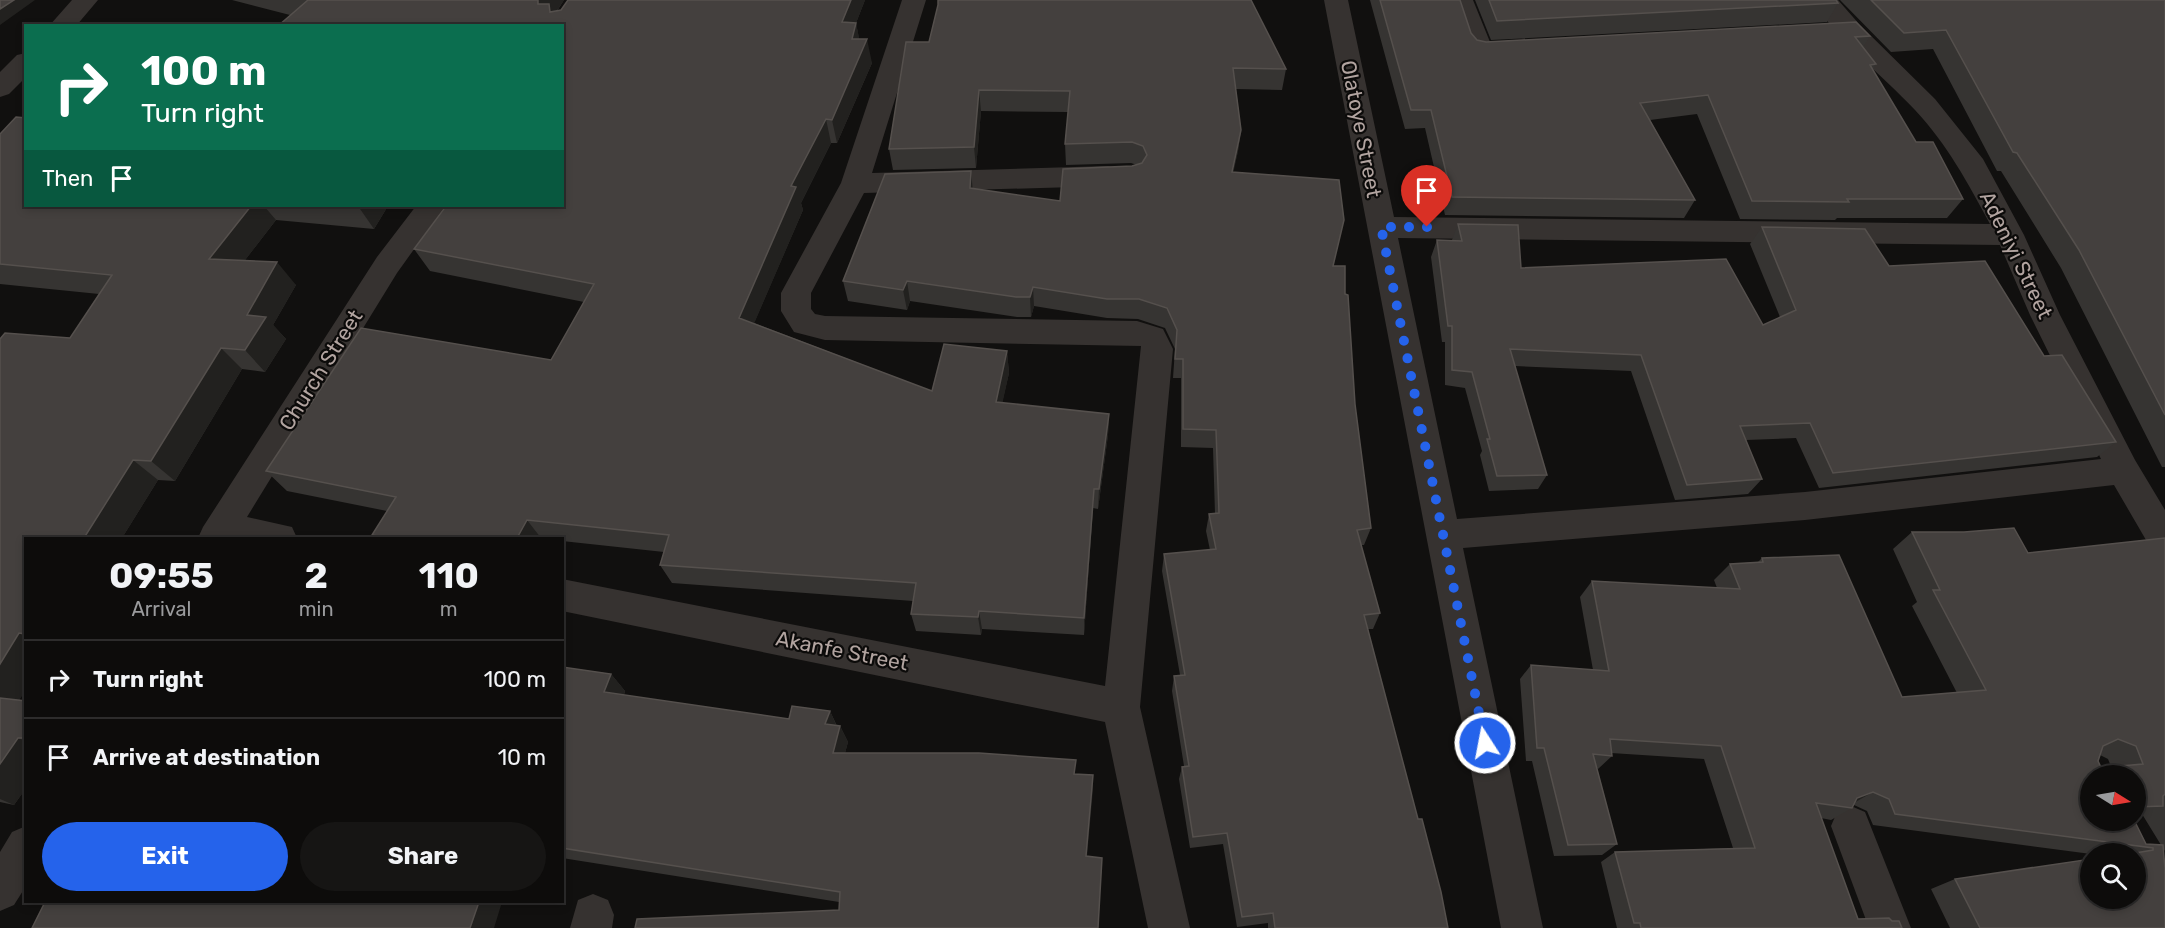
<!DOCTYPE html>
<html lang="en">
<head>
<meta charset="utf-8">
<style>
	body { margin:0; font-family:Rubik,sans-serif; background:#161514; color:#f1f3f6; height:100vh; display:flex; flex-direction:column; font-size:22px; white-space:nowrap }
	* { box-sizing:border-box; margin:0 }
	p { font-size:20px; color:#9a9b9d }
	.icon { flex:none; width:33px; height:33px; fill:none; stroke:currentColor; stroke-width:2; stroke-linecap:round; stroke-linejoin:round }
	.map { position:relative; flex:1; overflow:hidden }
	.details { position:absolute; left:24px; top:537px; width:540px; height:366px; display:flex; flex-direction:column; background:#0d0c0b; border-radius:0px; box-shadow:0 3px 9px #0003,0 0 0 2px #2d2c2c }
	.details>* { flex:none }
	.top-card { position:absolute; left:24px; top:24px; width:540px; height:183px; border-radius:0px; box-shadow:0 3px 9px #0003,0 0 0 2px #2d2c2c; background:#0b6e4f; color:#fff; overflow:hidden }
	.needle { width:39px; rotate:101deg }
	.fabs { position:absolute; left:2080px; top:765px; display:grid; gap:12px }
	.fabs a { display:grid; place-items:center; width:66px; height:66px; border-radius:50%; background:#0d0c0b; box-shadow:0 3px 9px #0003,0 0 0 2px #2d2c2c; font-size:30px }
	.pin { position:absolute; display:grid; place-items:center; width:51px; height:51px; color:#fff; margin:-62px -26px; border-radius:50% 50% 50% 0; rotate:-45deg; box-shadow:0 0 6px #0007 }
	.pin .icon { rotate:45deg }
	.me { position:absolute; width:66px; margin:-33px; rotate:349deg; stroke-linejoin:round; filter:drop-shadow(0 0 4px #0008) }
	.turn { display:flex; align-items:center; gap:21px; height:126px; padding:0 18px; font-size:27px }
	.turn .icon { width:78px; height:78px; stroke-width:2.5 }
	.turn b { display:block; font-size:42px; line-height:51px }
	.then { display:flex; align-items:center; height:57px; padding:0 18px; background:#0003; gap:12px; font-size:22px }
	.eta { display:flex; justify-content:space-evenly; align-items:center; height:102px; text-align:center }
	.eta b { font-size:36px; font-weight:700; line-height:42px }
	.primary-button { display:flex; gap:12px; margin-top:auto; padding:12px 18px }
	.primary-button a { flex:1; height:69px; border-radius:36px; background:#2563eb; color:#fff; font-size:24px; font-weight:700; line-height:69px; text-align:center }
	.primary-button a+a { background:#161514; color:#f1f3f6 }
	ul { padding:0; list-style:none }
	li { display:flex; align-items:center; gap:18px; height:78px; padding:0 18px; border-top:2px solid #2d2c2c }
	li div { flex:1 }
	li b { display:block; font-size:22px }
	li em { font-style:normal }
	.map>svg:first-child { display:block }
</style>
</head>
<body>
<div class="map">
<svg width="2165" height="928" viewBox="0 0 2165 928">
	<rect width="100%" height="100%" fill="#11100f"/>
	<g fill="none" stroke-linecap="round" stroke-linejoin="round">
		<!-- street -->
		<path fill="#363230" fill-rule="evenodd" d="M 72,0 L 98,0 L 76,26 L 49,26 Z
			M 902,0 L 926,0 L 872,173 L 1108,166 L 1118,169 L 1122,176 L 1118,183 L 1108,186 L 864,193 L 811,293 L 811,309 L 815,314 L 825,316 L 1137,321 L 1163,329 L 1173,349 L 1140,707 L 1190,928 L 1148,928 L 1105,722 L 562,611 L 562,579 L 1105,686 L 1141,346 L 825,340 L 794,332 L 781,311 L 781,293 L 841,183 Z
			M 1324,0 L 1348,0 L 1394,217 L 1990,224 C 1968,183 1947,144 1915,110 C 1881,74 1839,42 1812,0 L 1838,0 L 1860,25 L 1935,99 L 1983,159 L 2024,235 L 2060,315 L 2135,460 L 2165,510 L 2165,556 L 2153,552 L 2114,485 L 1805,520 L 1463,548 L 1543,928 L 1501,928 ZM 1398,238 L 2000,245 L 2030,315 L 2101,459 L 1805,492 L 1457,519 Z
			M 1449,0 L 1473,0 L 1490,42 L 1511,42 L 1520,44 L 1524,50 L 1520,56 L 1480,59 L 1471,57 Z
			M 26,53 L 26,77 L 9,94 L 0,97 L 0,72 L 17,55 Z
			M 416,206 L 445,206 L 397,273 L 247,517 L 292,527 L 297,538 L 198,538 L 203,527 L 377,257 Z
			M 1851,806 L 1865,812 L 1911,928 L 1869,928 L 1831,826 L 1837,812 Z
			M 26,826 L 26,886 L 14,905 L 0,911 L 0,852 L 12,832 Z
			M 593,894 L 608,900 L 614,915 L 612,928 L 570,928 L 578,900 Z"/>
	</g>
	<!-- wall -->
	<path fill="#363432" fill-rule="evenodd" d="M 232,0 L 564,0 L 557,11 L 865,0 L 856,23 L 859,39 L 872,63 L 837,143 L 831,143 L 801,203 L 803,210 L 754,323 L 932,391 L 1007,351 L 1009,373 L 1002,403 L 1109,414 L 1108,435 L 1098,509 L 1093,508 L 1084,635 L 982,629 L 981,635 L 916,631 L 911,614 L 913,601 L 672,583 L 660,565 L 664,552 L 562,541 L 562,538 L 375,538 L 372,535 L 387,511 L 287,491 L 266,471 L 551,360 L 584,302 L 430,271 L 414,249 L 446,207 L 445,206 L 562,206 L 562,26 L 290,15 Z
		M 1370,0 L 1460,0 L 1471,33 L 1477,40 L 1486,42 L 1870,36 L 1863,47 L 1876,64 L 1873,70 L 1916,142 L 1963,199 L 1947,218 L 1837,218 L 1835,220 L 1740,219 L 1697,114 L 1650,120 L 1695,200 L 1684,218 L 1445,215 L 1425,128 L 1405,129 Z
		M 1475,0 L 1836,0 L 1838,3 L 1827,22 L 1491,40 Z
		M 1840,0 L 2165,0 L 2165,467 L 2162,467 L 2061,268 L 2001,171 L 1997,171 L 1933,49 L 1891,52 Z
		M 906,42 L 1286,69 L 1282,90 L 1236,89 L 1241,130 L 1238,151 L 1233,172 L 1333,266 L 1345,294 L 1355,404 L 1371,528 L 1364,545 L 1361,545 L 1380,613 L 1373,629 L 1368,629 L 1418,819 L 1448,928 L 1268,928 L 1268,923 L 1237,927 L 1223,844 L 1190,848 L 1179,779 L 1182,767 L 1184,766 L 1172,691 L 1174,676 L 1180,675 L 1162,571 L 1164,554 L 1210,550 L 1206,531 L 1209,514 L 1215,514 L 1213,448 L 1181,447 L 1181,378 L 1173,378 L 1175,349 L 1165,328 L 1138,319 L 1107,318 L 1034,306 L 1031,317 L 1017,317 L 910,301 L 907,310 L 848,301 L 843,281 L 973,189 L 1060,201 L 1132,166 L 1137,165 L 1131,163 L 1066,165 L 1065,144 L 1068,112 L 981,111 L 976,168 L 893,170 L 889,149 Z
		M 0,134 L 26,206 L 393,206 L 392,207 L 388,206 L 374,229 L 276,220 L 245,260 L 296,285 L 273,325 L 286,339 L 265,372 L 242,369 L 175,481 L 158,480 L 122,538 L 26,538 L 26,689 L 19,700 L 26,701 L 26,788 L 14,805 L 0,802 L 0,339 L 70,338 L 99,294 L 0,284 Z
		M 1458,224 L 1521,268 L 1763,325 L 1780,317 L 1750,244 L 1762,227 L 1889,266 L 2044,356 L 2116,442 L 2097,457 L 1819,488 L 1796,438 L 1746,440 L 1762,479 L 1748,494 L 1675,500 L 1631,371 L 1515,366 L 1547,475 L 1538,489 L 1489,491 L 1480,455 L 1482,451 L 1465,388 L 1445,385 L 1445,342 L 1442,342 L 1431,257 L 1437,240 L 1452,240 Z
		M 1912,532 L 2028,553 L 2165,538 L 2165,851 L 2163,848 L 2165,928 L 1950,928 L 1931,889 L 1955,879 L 2136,854 L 2091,854 L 1873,825 L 1867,811 L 1854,805 L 1852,808 L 1831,820 L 1821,818 L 1858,919 L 1892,921 L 1902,928 L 1617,928 L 1601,862 L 1615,852 L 1733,848 L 1704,759 L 1611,753 L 1612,756 L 1598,769 L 1597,768 L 1617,844 L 1602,855 L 1554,856 L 1532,761 L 1526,761 L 1520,679 L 1531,665 L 1593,670 L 1580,597 L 1592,581 L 1717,588 L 1714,580 L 1730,564 L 1758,562 L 1762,558 L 1902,697 L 1957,693 L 1912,606 L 1917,602 L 1893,549 ZM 2100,755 L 2108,759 L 2112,769 L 2104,773 L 2098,761 ZM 2091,776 L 2136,776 L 2136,817 L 2142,814 L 2161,845 L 2146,844 Z
		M 562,667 L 611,674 L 625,691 L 624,695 L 789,719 L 830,711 L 837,726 L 840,726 L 848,742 L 845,753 L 1076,774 L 1093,790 L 839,910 L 839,902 L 562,858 Z"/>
	<!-- shaded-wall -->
	<path fill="#22211f" d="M 14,0 L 35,0 L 0,25 L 0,9 Z
		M 538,0 L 564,0 L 554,15 L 538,4 Z
		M 851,0 L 865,0 L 847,46 L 842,22 Z
		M 856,23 L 861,47 L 852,39 Z
		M 867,39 L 872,63 L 837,143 L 832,120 Z
		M 979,90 L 981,111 L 976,168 L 974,147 Z
		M 826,119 L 831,143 L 801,203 L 803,210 L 747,340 L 739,318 L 791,186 Z
		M 1241,130 L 1238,151 L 1229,193 L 1232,172 Z
		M 971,171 L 973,192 L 970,188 Z
		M 251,206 L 264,206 L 276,220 L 229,281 L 209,259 Z
		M 358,206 L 388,206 L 374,229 Z
		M 277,262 L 296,285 L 273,325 L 286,339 L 265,372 L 245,350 L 247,315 Z
		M 907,281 L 910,301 L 907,310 L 903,290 Z
		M 1033,287 L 1034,306 L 1031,317 L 1030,297 Z
		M 221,348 L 242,369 L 175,481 L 151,461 Z
		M 1007,351 L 1009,373 L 998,423 L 996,402 Z
		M 1109,414 L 1108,435 L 1098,509 L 1099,489 Z
		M 133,460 L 158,480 L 122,538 L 84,538 Z
		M 1094,489 L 1093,508 L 1084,635 L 1084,618 Z
		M 527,520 L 541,538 L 517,538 Z
		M 979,611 L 982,629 L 981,635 L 978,617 Z
		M 19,633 L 26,637 L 26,689 L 12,712 L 0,706 L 0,664 Z
		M 611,674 L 625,691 L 618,708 L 604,692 Z
		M 830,711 L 837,727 L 825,724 Z
		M 840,726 L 848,742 L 841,768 L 833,753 Z
		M 18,738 L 26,741 L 26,788 L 14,805 L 0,799 L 0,764 Z
		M 1093,775 L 1093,790 L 1086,868 L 1086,856 Z
		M 1873,792 L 1852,804 L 1857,798 Z
		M 479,902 L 502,902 L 494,928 L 470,928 Z"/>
	<!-- building -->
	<path fill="#44403e" stroke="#55504d" stroke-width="1.5" d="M 0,0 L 14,0 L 0,9 Z
		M 308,0 L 538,0 L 538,4 L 549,4 L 550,12 L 561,10 L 568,0 L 851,0 L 842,22 L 856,23 L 852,39 L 867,39 L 832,120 L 826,119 L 791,186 L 796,187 L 739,318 L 932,391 L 944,344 L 1007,351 L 996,402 L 1109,414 L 1099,489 L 1094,489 L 1084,618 L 979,611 L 978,617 L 911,614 L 916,583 L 660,565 L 669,535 L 527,520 L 517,538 L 389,538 L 372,535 L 396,497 L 266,471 L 361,328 L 551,360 L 594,284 L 414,249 L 446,206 L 562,206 L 562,26 L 278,26 Z
		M 938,0 L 1251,0 L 1286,69 L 1233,68 L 1241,130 L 1232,172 L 1339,180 L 1344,220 L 1333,266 L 1345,266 L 1345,294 L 1348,295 L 1355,404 L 1371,528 L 1357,530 L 1380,613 L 1364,615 L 1418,819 L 1422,819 L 1441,892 L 1448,928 L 1275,928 L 1273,913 L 1242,917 L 1227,833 L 1193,837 L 1182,767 L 1189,766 L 1174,676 L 1185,675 L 1164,554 L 1216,549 L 1209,514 L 1219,513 L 1216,430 L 1183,429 L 1183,359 L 1175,359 L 1177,330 L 1167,308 L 1139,299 L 1107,299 L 1033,287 L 1030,297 L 1016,297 L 907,281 L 903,290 L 843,281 L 885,174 L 971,171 L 970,188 L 1060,201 L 1063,169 L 1132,166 L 1142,163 L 1147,155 L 1143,146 L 1132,142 L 1065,144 L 1070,91 L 979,90 L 974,147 L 889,149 L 906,42 L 929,42 L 938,5 Z
		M 1380,0 L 1460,0 L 1471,33 L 1477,40 L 1486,42 L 1856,22 L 1870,36 L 1855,37 L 1876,64 L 1870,65 L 1916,142 L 1933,142 L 1963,199 L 1847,199 L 1849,202 L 1752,201 L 1708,95 L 1640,103 L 1695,200 L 1452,197 L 1431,110 L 1411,110 Z
		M 1489,0 L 1836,0 L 1838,3 L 1497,21 Z
		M 1871,0 L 2165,0 L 2165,415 L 2079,250 L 2017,153 L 2013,152 L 1946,30 L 1904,33 Z
		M 16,117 L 26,118 L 26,206 L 251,206 L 209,259 L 277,262 L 247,315 L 266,317 L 245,350 L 221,348 L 151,461 L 133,460 L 84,538 L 26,538 L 26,634 L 19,633 L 0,664 L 0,339 L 5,333 L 70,338 L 112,275 L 0,264 L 0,134 Z
		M 1458,224 L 1518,225 L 1521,268 L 1726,259 L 1763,325 L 1796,310 L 1762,227 L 1865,229 L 1889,266 L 1985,261 L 2044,356 L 2062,355 L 2116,442 L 1833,473 L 1810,423 L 1740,426 L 1762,479 L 1687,485 L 1641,355 L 1510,349 L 1547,475 L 1497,476 L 1487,439 L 1490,439 L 1472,372 L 1452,370 L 1452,326 L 1448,326 L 1437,240 L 1462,241 Z
		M 2014,528 L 2028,553 L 2165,538 L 2165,794 L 2163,796 L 2163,806 L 2136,807 L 2136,776 L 2121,776 L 2121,766 L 2143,764 L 2136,746 L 2118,739 L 2103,746 L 2098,761 L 2105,776 L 2091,776 L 2091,820 L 2134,820 L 2146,844 L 2163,845 L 2165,869 L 2165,928 L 1980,928 L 1955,879 L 2091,859 L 2091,898 L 2136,898 L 2136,854 L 2129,854 L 2153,850 L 2153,848 L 1895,814 L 1889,799 L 1873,792 L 1857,798 L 1852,808 L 1816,803 L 1858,919 L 1889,918 L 1892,921 L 1899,921 L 1902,928 L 1641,928 L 1640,923 L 1634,923 L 1615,852 L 1755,848 L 1721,746 L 1610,739 L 1612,756 L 1593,754 L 1617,844 L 1568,845 L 1544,748 L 1537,748 L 1531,665 L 1609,671 L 1592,581 L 1740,589 L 1730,564 L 1763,562 L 1762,558 L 1839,555 L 1902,697 L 1986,690 L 1933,590 L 1940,590 L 1912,532 L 1964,532 Z
		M 562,667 L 611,674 L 604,692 L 789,719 L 792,706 L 830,711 L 825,724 L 840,726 L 833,753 L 979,753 L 1076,760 L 1074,774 L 1093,775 L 1086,856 L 1102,858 L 1098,928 L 635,928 L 637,919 L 839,910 L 840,892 L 562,848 Z
		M 0,698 L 26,701 L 26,732 L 22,738 L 18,738 L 0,764 Z
		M 45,902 L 479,902 L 470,928 L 32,928 Z"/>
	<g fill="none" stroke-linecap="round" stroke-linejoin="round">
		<!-- route -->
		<path stroke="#2563eb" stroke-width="10" stroke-dasharray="0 18" d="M 1427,227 L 1381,227 L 1485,743"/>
	</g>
	<g text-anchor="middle" stroke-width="4.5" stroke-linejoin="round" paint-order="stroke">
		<!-- street labels -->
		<g font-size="21" fill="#b2a4a0" stroke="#0c0b0a">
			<text transform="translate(1361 129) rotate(79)" y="7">Olatoye Street</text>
			<text transform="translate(2016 255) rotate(64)" y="7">Adeniyi Street</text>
			<text transform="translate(321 370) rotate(-58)" y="7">Church Street</text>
			<text transform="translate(842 651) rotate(11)" y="7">Akanfe Street</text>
		</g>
	</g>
</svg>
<div class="fabs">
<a><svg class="needle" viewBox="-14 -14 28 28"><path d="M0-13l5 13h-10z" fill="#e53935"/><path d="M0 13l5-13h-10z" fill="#9a9b9d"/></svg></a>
<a><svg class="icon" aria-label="search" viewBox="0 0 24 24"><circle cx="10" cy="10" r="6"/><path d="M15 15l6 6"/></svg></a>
</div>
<div class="pin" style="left:1427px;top:227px;background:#d93025"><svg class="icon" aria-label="arrive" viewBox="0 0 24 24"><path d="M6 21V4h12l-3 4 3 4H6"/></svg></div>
<svg class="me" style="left:1485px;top:743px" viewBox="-20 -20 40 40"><circle r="17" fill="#2563eb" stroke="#fff" stroke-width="3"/><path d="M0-11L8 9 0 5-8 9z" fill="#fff"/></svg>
<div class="top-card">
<div class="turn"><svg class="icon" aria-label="right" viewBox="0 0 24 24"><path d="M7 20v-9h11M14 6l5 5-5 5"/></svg><div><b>100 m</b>Turn right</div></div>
<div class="then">Then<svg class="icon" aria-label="arrive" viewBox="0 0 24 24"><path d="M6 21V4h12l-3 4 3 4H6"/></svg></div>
</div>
<section class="details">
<div class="eta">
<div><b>09:55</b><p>Arrival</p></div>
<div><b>2</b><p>min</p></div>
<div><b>110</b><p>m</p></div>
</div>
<ul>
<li><svg class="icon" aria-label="right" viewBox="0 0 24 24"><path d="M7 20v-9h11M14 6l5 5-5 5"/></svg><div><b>Turn right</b></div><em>100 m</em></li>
<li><svg class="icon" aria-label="arrive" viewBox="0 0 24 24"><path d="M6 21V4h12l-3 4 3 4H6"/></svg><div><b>Arrive at destination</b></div><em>10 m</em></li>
</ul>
<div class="primary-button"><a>Exit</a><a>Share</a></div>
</section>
</div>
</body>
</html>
